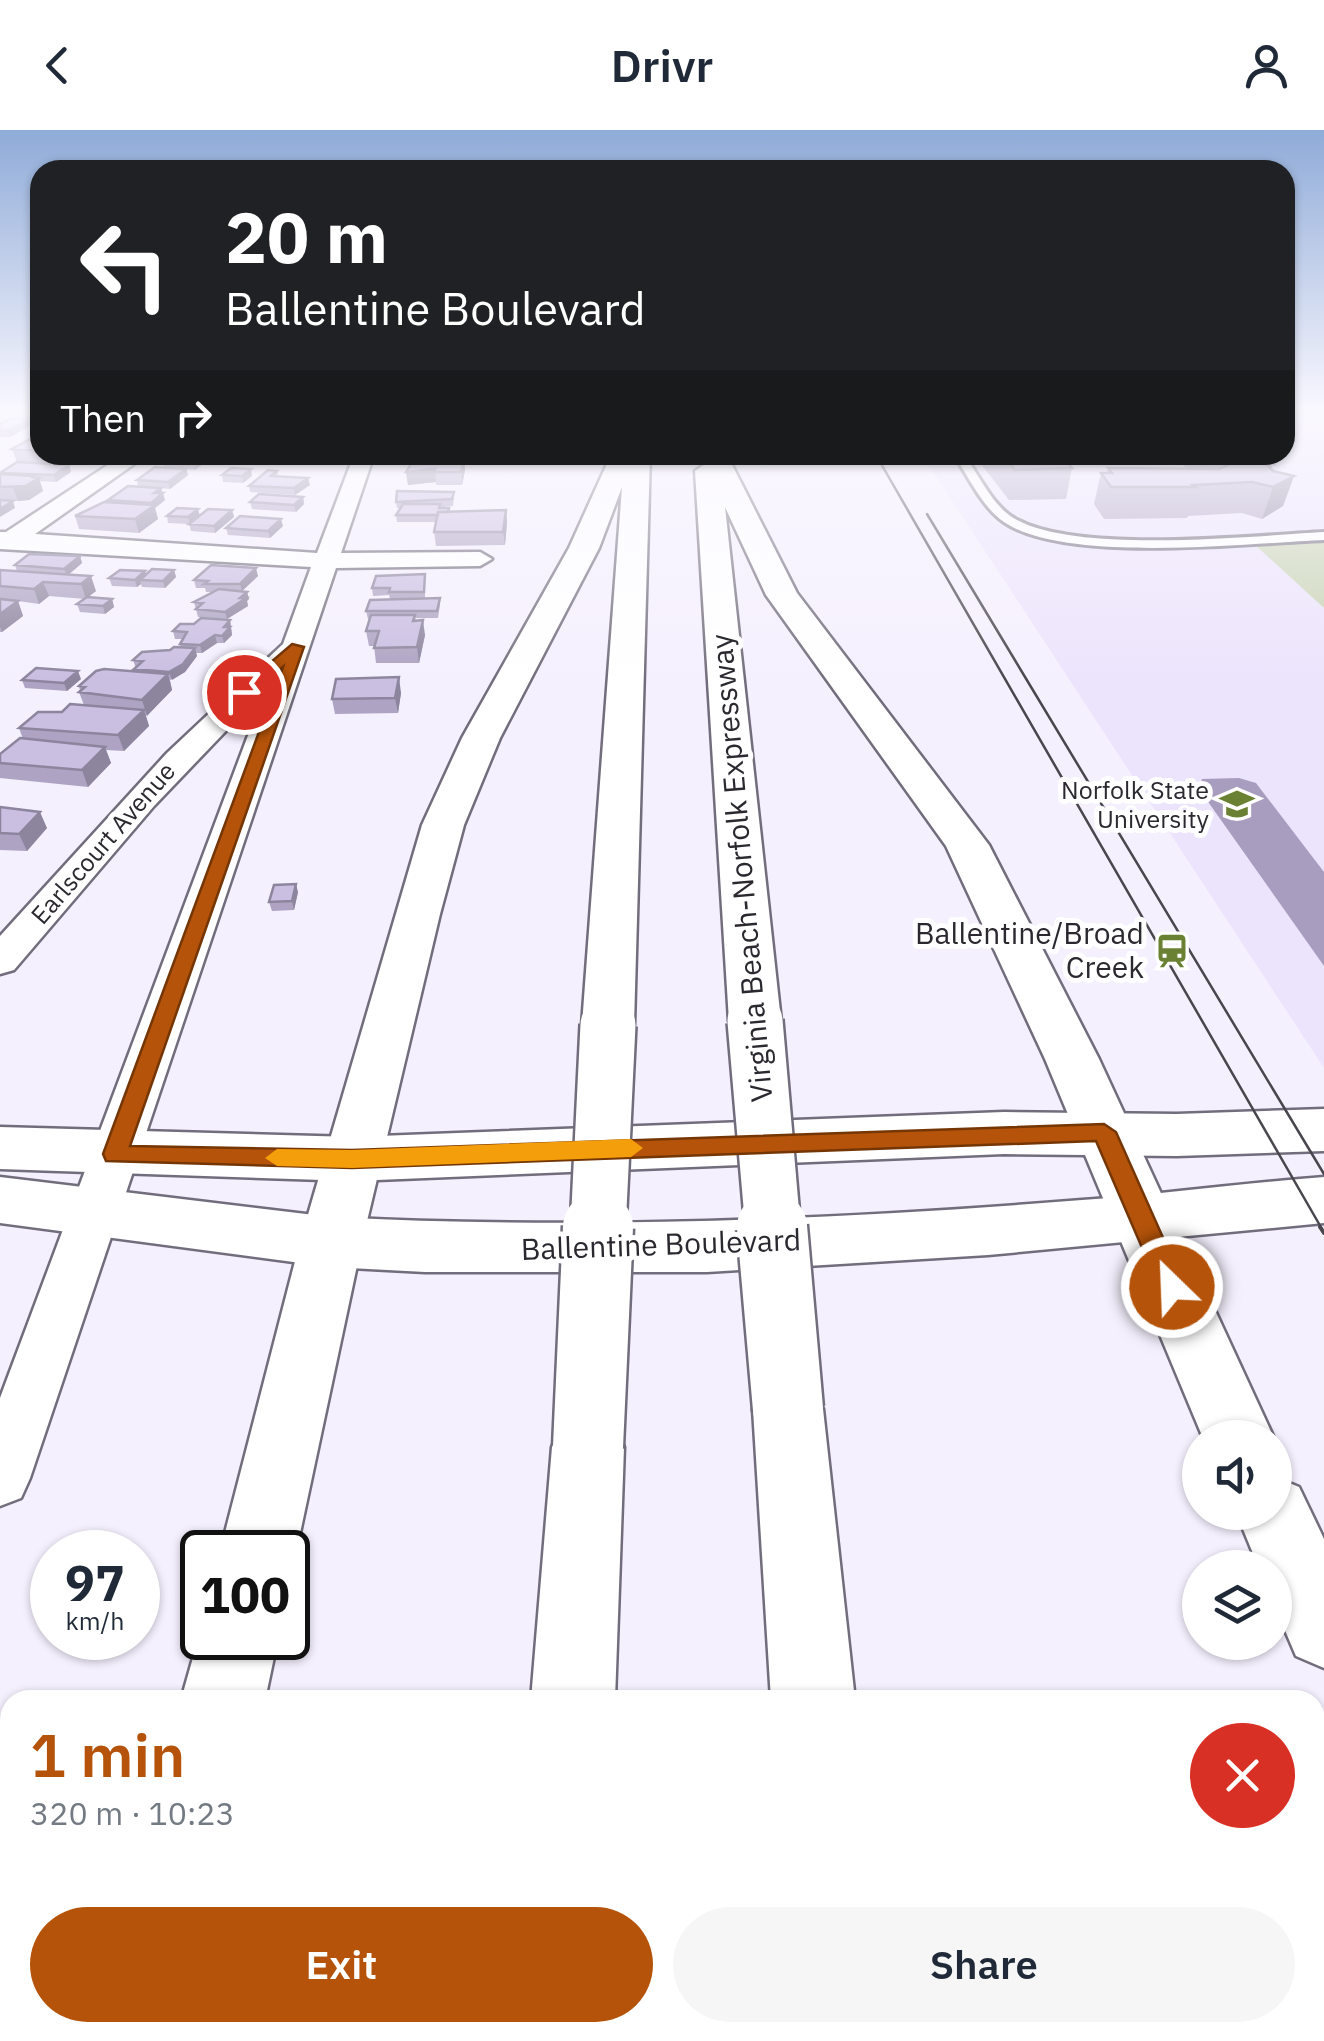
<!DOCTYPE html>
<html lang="en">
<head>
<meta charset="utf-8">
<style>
	body { margin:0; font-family:"IBM Plex Sans",sans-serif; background:#f6f6f7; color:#1f2937; height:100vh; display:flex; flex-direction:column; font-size:38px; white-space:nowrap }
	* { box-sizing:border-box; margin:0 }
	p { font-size:32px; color:#747a83 }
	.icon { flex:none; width:55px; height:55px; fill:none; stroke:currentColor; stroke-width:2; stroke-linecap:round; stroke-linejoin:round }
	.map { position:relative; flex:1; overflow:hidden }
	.details { position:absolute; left:0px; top:1560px; width:1325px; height:352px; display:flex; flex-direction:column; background:#fff; border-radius:30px 30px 0 0; box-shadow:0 2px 8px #0004 }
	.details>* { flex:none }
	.banner { position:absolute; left:30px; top:30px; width:1265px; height:305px; border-radius:30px; box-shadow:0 2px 8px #0004; background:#202124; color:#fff; overflow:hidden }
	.buttons { position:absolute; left:1182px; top:1290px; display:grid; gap:20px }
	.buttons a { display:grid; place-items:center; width:110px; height:110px; border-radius:50%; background:#fff; box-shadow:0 2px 8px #0004; font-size:50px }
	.speed { position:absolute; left:30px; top:1400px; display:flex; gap:20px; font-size:50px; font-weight:700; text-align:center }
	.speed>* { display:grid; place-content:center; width:130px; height:130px; border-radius:50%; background:#fff; box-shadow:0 2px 8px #0004; line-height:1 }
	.speed small { font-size:25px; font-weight:400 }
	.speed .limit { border:5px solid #111; border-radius:15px; background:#fff; color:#111 }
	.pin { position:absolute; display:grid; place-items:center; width:85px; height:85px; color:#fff; margin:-42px; border:5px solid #fff; border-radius:50%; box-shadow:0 2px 10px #0007 }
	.me { position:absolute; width:110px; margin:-55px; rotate:336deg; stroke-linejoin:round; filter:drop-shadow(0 0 8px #0008) }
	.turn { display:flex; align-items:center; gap:35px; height:210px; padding:0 30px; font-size:45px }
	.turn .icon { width:130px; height:130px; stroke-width:2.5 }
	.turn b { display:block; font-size:70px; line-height:85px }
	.then { display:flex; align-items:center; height:95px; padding:0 30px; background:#0003; gap:20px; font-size:38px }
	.round { display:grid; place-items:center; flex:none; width:105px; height:105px; border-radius:52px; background:#f6f6f7 }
	.overview { display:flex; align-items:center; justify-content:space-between; height:170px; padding:0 30px }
	h1 { font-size:60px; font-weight:600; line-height:75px; color:#b45309 }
	.button { display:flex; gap:20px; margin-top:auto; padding:20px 30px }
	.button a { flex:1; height:115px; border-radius:60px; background:#b45309; color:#fff; font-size:40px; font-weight:600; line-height:115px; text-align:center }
	.button a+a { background:#f6f6f7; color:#1f2937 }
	header { display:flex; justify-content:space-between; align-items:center; height:130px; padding:0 30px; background:#fff; font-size:45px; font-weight:600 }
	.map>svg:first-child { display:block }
</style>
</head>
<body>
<header><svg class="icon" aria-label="back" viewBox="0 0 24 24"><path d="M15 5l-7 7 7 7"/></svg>Drivr<svg class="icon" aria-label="person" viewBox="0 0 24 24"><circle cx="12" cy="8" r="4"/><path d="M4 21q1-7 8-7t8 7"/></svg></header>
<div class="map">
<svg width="1324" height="1911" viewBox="0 0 1324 1911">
	<rect width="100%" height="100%" fill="#f5f0fe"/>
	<!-- built -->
	<path fill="#ece4fc" d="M 1285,283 L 1324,283 L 1324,938 L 922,325 L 1285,325 Z"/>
	<!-- green -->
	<path fill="#c8d4b3" d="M 1324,411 L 1324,478 L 1253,413 Z"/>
	<!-- water -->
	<path fill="#a99dbf" d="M 1239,648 L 1256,653 L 1324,742 L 1324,836 L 1199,659 L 1202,649 Z"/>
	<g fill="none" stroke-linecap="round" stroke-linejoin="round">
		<!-- service casing -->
		<g stroke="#726d7c" stroke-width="6">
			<path id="service" d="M 954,325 L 964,325 C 980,346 993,378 1017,390 C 1081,424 1249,406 1324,402 L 1324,410 C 1249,413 1065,434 1004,392 C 982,377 969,347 954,325 Z"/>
		</g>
		<!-- minor casing -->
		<g stroke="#726d7c" stroke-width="5">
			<path id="minor" d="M 123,325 L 147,325 L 35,404 L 317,423 L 354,325 L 374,325 L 341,423 L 480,422 L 492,429 L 480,436 L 336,438 L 30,1348 L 21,1368 L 0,1376 L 0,1268 L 265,560 L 154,676 L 14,840 L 0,844 L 0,806 L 167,623 L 283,514 L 311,437 L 0,419 L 0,402 L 6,402 Z"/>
		</g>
		<!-- tertiary casing -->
		<g stroke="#726d7c" stroke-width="5">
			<path id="tertiary" d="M 0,997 L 353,1007 L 374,1014 L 382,1029 L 374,1044 L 353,1051 L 0,1039 Z
				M 0,1047 L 331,1087 L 353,1095 L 362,1112 L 353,1129 L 331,1137 L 0,1093 Z"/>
		</g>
		<!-- secondary casing -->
		<g stroke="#726d7c" stroke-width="5">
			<path id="secondary" d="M 1324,979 L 1324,1021 L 1177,1026 L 1004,1024 L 353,1051 L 332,1044 L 324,1029 L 332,1014 L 353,1007 L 1004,982 L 1177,984 Z
				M 1324,1047 L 1324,1093 L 988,1125 L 707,1142 L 425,1142 L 331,1137 L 309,1129 L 300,1112 L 309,1095 L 331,1087 C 582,1100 832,1090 1082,1070 C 1163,1064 1243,1053 1324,1047 Z"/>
		</g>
		<!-- motorway casing -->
		<g stroke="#726d7c" stroke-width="5">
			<path id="motorway" d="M 611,325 L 650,325 L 634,895 L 626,907 L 608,912 L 590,907 L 582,895 L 622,357 L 599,418 L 500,608 L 464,695 L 440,784 L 362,1112 L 296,1422 L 288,1443 L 288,1422 L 220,1422 L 300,1112 L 422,695 L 462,608 L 569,418 Z
				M 701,325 L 727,325 L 797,463 L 989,715 L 1099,929 L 1274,1308 L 1203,1308 L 1045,929 L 946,716 L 766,465 L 725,377 L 781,891 L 773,903 L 755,908 L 737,903 L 729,891 L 695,341 L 705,334 Z
				M 788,1248 L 813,1257 L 823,1279 L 855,1570 L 771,1570 L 753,1279 L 763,1257 Z
				M 588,1284 L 613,1294 L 624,1317 L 615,1570 L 531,1570 L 552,1317 L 563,1294 Z
				M 1275,1347 L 1299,1357 L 1324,1409 L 1324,1538 L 1296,1526 L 1275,1477 L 1275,1438 L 1259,1438 L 1236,1382 L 1275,1382 Z
				M 202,1496 L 202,1508 L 278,1508 L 265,1570 L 181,1570 Z
				M 88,1902 L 187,1902 L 186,1911 L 86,1911 Z
				M 504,1902 L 604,1902 L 603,1911 L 503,1911 Z
				M 791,1902 L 891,1902 L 892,1911 L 792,1911 Z"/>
		</g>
		<!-- service -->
		<use href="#service" fill="#fff" fill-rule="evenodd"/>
		<!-- minor -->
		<use href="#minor" fill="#fff" fill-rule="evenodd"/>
		<!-- tertiary -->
		<use href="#tertiary" fill="#fff" fill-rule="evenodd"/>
		<!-- secondary -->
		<use href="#secondary" fill="#fff" fill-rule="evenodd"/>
		<!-- motorway -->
		<use href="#motorway" fill="#fff" fill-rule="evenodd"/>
		<!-- tram-far1 -->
		<path stroke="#49464e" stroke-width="2.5" d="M 876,325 L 1322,1099
			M 927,384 L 1324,1044"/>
		<!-- tram -->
		<path stroke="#49464e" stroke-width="4" d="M 1320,1097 L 1324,1103"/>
		<!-- motorway-bridge-far1 casing -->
		<g stroke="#726d7c" stroke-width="60" stroke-linecap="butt">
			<path id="motorway-bridge-far1" d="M 755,891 L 773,1099
				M 598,1099 L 608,895"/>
		</g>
		<!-- motorway-bridge casing -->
		<g stroke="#726d7c" stroke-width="75" stroke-linecap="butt">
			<path id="motorway-bridge" d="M 772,1097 L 788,1279
				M 588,1317 L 598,1097"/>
		</g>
		<!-- motorway-bridge-far1 -->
		<use href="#motorway-bridge-far1" stroke="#fff" stroke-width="55"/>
		<!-- motorway-bridge -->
		<use href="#motorway-bridge" stroke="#fff" stroke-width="70"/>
	</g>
	<!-- wall -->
	<path fill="#aea3c2" d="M 29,289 L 31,295 L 10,307 L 0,307 L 0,294 Z
		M 40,310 L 40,325 L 87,325 L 71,335 L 17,332 L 12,319 Z
		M 412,325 L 490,325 L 490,328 L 489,334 L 465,334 L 465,340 L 462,355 L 436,355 L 436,352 L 408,355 L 406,342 L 412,331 Z
		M 974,325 L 1060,325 L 1072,338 L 1066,369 L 1009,370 Z
		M 1179,325 L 1261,325 L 1273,334 L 1271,339 L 1273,341 L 1294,346 L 1283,376 L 1262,389 L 1242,383 L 1188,386 L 1187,388 L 1104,389 L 1094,374 L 1101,343 L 1107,343 L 1108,338 L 1187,339 L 1178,330 Z
		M 212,327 L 195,340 L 186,339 L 188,345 L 170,359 L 161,358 L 165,370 L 155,378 L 158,389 L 139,403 L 79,399 L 75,386 L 109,372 L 108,370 L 138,357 L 137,350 L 165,338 L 163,332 Z
		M 69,335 L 71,342 L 56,352 L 40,351 L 43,361 L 29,370 L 18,371 L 0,370 L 0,342 Z
		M 277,341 L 278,346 L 310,355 L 295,365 L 250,362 L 249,356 Z
		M 222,345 L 252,346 L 243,353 L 223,352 Z
		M 303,367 L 304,374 L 296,382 L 252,379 L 250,372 Z
		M 454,368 L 453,376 L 441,377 L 441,378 L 449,378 L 449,382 L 506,380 L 507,393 L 505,415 L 436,416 L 434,402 L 436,392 L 397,392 L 396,385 L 401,378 L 397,378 L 396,372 Z
		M 232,380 L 234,387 L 215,403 L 191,401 L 189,394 L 168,393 L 167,386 L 200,386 Z
		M 283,396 L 270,408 L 228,405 L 226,398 Z
		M 80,426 L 82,433 L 68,445 L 96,461 L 87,467 L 112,469 L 114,477 L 105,484 L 80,482 L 77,474 L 85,469 L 49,466 L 39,474 L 18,471 L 23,486 L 2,502 L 0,502 L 0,440 L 17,441 L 15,435 Z
		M 174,440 L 176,447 L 165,458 L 142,457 L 141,454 L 137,457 L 112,456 L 109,448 L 145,441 L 146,444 Z
		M 425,444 L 425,468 L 440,468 L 440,475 L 438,488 L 415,488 L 425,505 L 419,533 L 376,533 L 374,516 L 369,516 L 366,501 L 370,489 L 368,489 L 366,481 L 390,469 L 389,465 L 373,466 L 372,458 Z
		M 258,446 L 242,461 L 247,462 L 249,469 L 247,471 L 248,476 L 227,489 L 198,487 L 194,472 L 214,462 L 206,462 L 205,458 L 196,458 L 194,450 Z
		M 230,490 L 232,505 L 224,513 L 217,513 L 202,523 L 196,523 L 197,526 L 185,542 L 170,550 L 172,560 L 146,586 L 149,596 L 124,621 L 106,620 L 111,633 L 88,657 L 0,648 L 0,624 L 23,609 L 19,598 L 84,575 L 79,562 L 80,561 L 79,556 L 134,542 L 134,539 L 136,538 L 133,530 L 181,517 L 180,514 L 182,509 L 175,509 L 173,501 L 194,494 Z
		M 81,549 L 67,561 L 25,558 L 22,550 Z
		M 401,563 L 398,583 L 335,584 L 332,569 Z
		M 0,677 L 47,698 L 27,721 L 0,720 Z
		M 298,762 L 294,780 L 272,781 L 269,772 Z"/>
	<!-- shaded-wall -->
	<path fill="#8d859e" d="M 29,289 L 31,295 L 10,307 L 7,301 Z
		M 68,325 L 87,325 L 71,335 Z
		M 205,325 L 212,325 L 212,327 L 195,340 L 194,333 Z
		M 464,328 L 465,340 L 462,355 L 461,342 Z
		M 69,335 L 71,342 L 56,352 L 54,345 Z
		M 186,339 L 188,345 L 170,359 L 168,352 Z
		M 251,339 L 252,346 L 243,353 L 242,346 Z
		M 435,339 L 436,352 L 408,355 L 406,342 Z
		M 34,346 L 35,350 L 39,348 L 43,361 L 29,370 L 18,371 L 13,358 Z
		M 1294,346 L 1283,376 L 1262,389 L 1273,357 Z
		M 308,348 L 310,355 L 295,365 L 294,358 Z
		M 161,358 L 165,370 L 155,378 L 158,389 L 139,403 L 135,389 L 152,377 L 151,373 L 154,363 Z
		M 303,367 L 304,374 L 296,382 L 294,375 Z
		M 13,371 L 15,378 L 0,387 L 0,379 Z
		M 198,379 L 200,386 L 190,394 L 188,387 Z
		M 232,380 L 234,387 L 215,403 L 214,396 Z
		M 506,380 L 507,393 L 505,415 L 503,402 Z
		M 281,389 L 283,396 L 270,408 L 268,401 Z
		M 80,426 L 82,433 L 67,446 L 64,439 Z
		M 256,438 L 258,446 L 242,461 L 240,454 Z
		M 174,440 L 176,447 L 165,458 L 163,451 Z
		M 145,441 L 147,449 L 140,450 L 141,454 L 137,457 L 135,450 Z
		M 91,446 L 96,461 L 86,469 L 81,454 Z
		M 43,452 L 49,466 L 39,474 L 34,459 Z
		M 247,462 L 249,469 L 247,471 L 248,476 L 227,489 L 225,482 Z
		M 112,469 L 114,477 L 105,484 L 103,476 Z
		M 18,471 L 23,486 L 2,502 L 0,497 L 0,484 Z
		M 230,490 L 232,505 L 224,513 L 222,506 L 224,497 Z
		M 423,490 L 425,505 L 419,533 L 417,517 Z
		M 215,505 L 217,513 L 202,523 L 200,515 Z
		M 195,518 L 197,526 L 185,542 L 172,550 L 169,542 Z
		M 78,541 L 81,549 L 67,561 L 64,553 Z
		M 168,544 L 172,560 L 147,586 L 142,570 Z
		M 399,547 L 401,563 L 398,583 L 395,568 Z
		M 144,580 L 149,596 L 124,621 L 118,605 Z
		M 105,617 L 111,633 L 88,657 L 82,640 Z
		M 40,682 L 47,698 L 27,721 L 19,704 Z
		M 296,754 L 298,762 L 294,780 L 292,771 Z"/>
	<!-- building -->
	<path fill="#cabee1" stroke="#8d859e" stroke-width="2.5" d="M 12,288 L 29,289 L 7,301 L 0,301 L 0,294 Z
		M 30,309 L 40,310 L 40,321 L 12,319 Z
		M 172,325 L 205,325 L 194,333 L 163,332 Z
		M 1003,325 L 1060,325 L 1072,338 L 1015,340 Z
		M 1215,325 L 1261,325 L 1273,334 L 1266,334 L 1273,341 L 1294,346 L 1273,357 L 1252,352 L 1193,355 L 1196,357 L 1111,357 L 1101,343 L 1112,343 L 1108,338 L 1219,339 L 1228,335 Z
		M 464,328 L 461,342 L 434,342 L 435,339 L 406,342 L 414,329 Z
		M 17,332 L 69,335 L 54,345 L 0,343 Z
		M 155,337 L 186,339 L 168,352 L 137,350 Z
		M 231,338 L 251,339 L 242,346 L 222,345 Z
		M 268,340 L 277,341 L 271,346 L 308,348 L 294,358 L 249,356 Z
		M 0,344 L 34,346 L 31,347 L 39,348 L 25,356 L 0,357 Z
		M 128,356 L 161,358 L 154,363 L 163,363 L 151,373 L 108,370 Z
		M 397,361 L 454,362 L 452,369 L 396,372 Z
		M 259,364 L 303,367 L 294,375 L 250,372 Z
		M 0,370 L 13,371 L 0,379 Z
		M 104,372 L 155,375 L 135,389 L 75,386 Z
		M 403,374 L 440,374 L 439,378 L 449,378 L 448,382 L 438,382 L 438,385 L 396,385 Z
		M 177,378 L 198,379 L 188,387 L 167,386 Z
		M 208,379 L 232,380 L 214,396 L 189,394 Z
		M 506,380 L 503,402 L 434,402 L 438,382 Z
		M 240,386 L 281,389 L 268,401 L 226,398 Z
		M 29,424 L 80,426 L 64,439 L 15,435 Z
		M 211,435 L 256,438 L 240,454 L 204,454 L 208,451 L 194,450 Z
		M 152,439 L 174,440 L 163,451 L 140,450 Z
		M 0,440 L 91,446 L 81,454 L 43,452 L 34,459 L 0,456 Z
		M 120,440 L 145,441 L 135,450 L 109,448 Z
		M 425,444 L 424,462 L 389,462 L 390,458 L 372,458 L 376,446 Z
		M 219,459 L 247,462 L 240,468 L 246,468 L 225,482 L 196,479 L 203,473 L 194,472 Z
		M 87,467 L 112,469 L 103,476 L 77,474 Z
		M 440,468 L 437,481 L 366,481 L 370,470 Z
		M 0,469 L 18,471 L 0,484 Z
		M 371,485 L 415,485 L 413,491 L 423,490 L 417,517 L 374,518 L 379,501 L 366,501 Z
		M 201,488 L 230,490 L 224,497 L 230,497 L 222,506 L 215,505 L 200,515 L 180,514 L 187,502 L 173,501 L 180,494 L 194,494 Z
		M 174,517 L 195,518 L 183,534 L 169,542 L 134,539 L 143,531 L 133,530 L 142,522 L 170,520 Z
		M 36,538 L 78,541 L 64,553 L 22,550 Z
		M 104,539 L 168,544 L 142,570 L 79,562 L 85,557 L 79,556 L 96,541 Z
		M 399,547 L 395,568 L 332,569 L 336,549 Z
		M 70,574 L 144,580 L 118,605 L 19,598 L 38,582 L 62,582 Z
		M 20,608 L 105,617 L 82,640 L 0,633 L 0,624 Z
		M 0,677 L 40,682 L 19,704 L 0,703 Z
		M 296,754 L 292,771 L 269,772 L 274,755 Z"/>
	<!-- sky -->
	<linearGradient id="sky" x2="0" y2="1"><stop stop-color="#8fabd8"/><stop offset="0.51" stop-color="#faf8ff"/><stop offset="1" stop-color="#faf8ff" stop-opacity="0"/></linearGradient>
	<rect width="1324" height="550" fill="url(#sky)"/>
	<!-- route -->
	<path fill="#b45309" stroke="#753606" stroke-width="2.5" d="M 292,514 L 304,517 L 130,1016 L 352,1020 L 1104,994 L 1116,1002 L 1185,1157 L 1181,1164 L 1172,1168 L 1162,1164 L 1096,1011 L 352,1038 L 106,1031 L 103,1024 L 283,537 L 249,565 L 236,562 Z"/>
	<!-- slow -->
	<path fill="#f59e0b" d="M 631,1009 L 643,1018 L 631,1027 L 352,1038 L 277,1036 L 265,1028 L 277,1019 L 352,1020 Z"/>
	<!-- icons -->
	<defs>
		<g id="university-bare" transform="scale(2.7)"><path d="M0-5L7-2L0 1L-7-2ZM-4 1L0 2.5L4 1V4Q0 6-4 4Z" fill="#6a8133" stroke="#fff" stroke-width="2.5" paint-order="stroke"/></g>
		<g id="station-bare" transform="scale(2.7)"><path d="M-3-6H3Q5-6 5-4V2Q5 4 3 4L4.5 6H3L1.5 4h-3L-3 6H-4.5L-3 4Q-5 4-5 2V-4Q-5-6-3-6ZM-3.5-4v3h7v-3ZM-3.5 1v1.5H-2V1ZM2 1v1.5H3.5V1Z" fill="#6a8133" stroke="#fff" stroke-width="2.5" paint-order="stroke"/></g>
	</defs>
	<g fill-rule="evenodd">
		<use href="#university-bare" x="1237" y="674"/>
		<use href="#station-bare" x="1172" y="821"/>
	</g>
	<g text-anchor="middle" stroke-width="10" stroke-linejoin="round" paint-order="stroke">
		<!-- far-poi labels -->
		<g font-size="25" fill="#2b282f" stroke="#fff" text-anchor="end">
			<text x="1209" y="669">Norfolk State<tspan x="1209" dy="29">University</tspan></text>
		</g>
		<!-- far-street labels -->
		<g font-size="25" fill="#2b282f" stroke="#fff">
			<text transform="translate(103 713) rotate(-49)" y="9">Earlscourt Avenue</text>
		</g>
		<!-- street labels -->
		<g font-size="30" fill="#2b282f" stroke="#fff">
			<text transform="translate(742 738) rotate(-95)" y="10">Virginia Beach-Norfolk Expressway</text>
			<text transform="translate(661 1115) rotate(-2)" y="10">Ballentine Boulevard</text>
		</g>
		<!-- poi labels -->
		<g font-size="30" fill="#2b282f" stroke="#fff" text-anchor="end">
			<text x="1144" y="814">Ballentine/Broad<tspan x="1144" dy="34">Creek</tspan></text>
		</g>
	</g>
</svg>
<div class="buttons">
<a><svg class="icon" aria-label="sound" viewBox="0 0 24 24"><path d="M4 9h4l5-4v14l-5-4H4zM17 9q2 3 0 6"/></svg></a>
<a><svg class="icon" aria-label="layers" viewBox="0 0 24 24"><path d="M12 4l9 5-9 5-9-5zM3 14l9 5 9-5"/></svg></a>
</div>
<div class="speed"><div>97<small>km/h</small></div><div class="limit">100</div></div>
<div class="pin" style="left:244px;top:562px;background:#d93025"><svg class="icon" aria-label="arrive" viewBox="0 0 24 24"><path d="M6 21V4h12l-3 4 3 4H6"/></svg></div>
<svg class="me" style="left:1172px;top:1157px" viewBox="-20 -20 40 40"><circle r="17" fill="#b45309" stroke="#fff" stroke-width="3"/><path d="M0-11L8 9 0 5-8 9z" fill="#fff"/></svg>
<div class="banner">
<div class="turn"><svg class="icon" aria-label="left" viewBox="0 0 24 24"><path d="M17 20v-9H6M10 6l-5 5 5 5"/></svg><div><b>20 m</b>Ballentine Boulevard</div></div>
<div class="then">Then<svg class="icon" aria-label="right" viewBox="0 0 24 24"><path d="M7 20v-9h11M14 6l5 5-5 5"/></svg></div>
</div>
<section class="details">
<div class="overview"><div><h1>1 min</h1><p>320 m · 10:23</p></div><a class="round" style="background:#d93025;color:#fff"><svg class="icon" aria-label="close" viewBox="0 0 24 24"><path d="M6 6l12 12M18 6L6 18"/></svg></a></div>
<div class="button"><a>Exit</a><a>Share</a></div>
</section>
</div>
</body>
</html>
